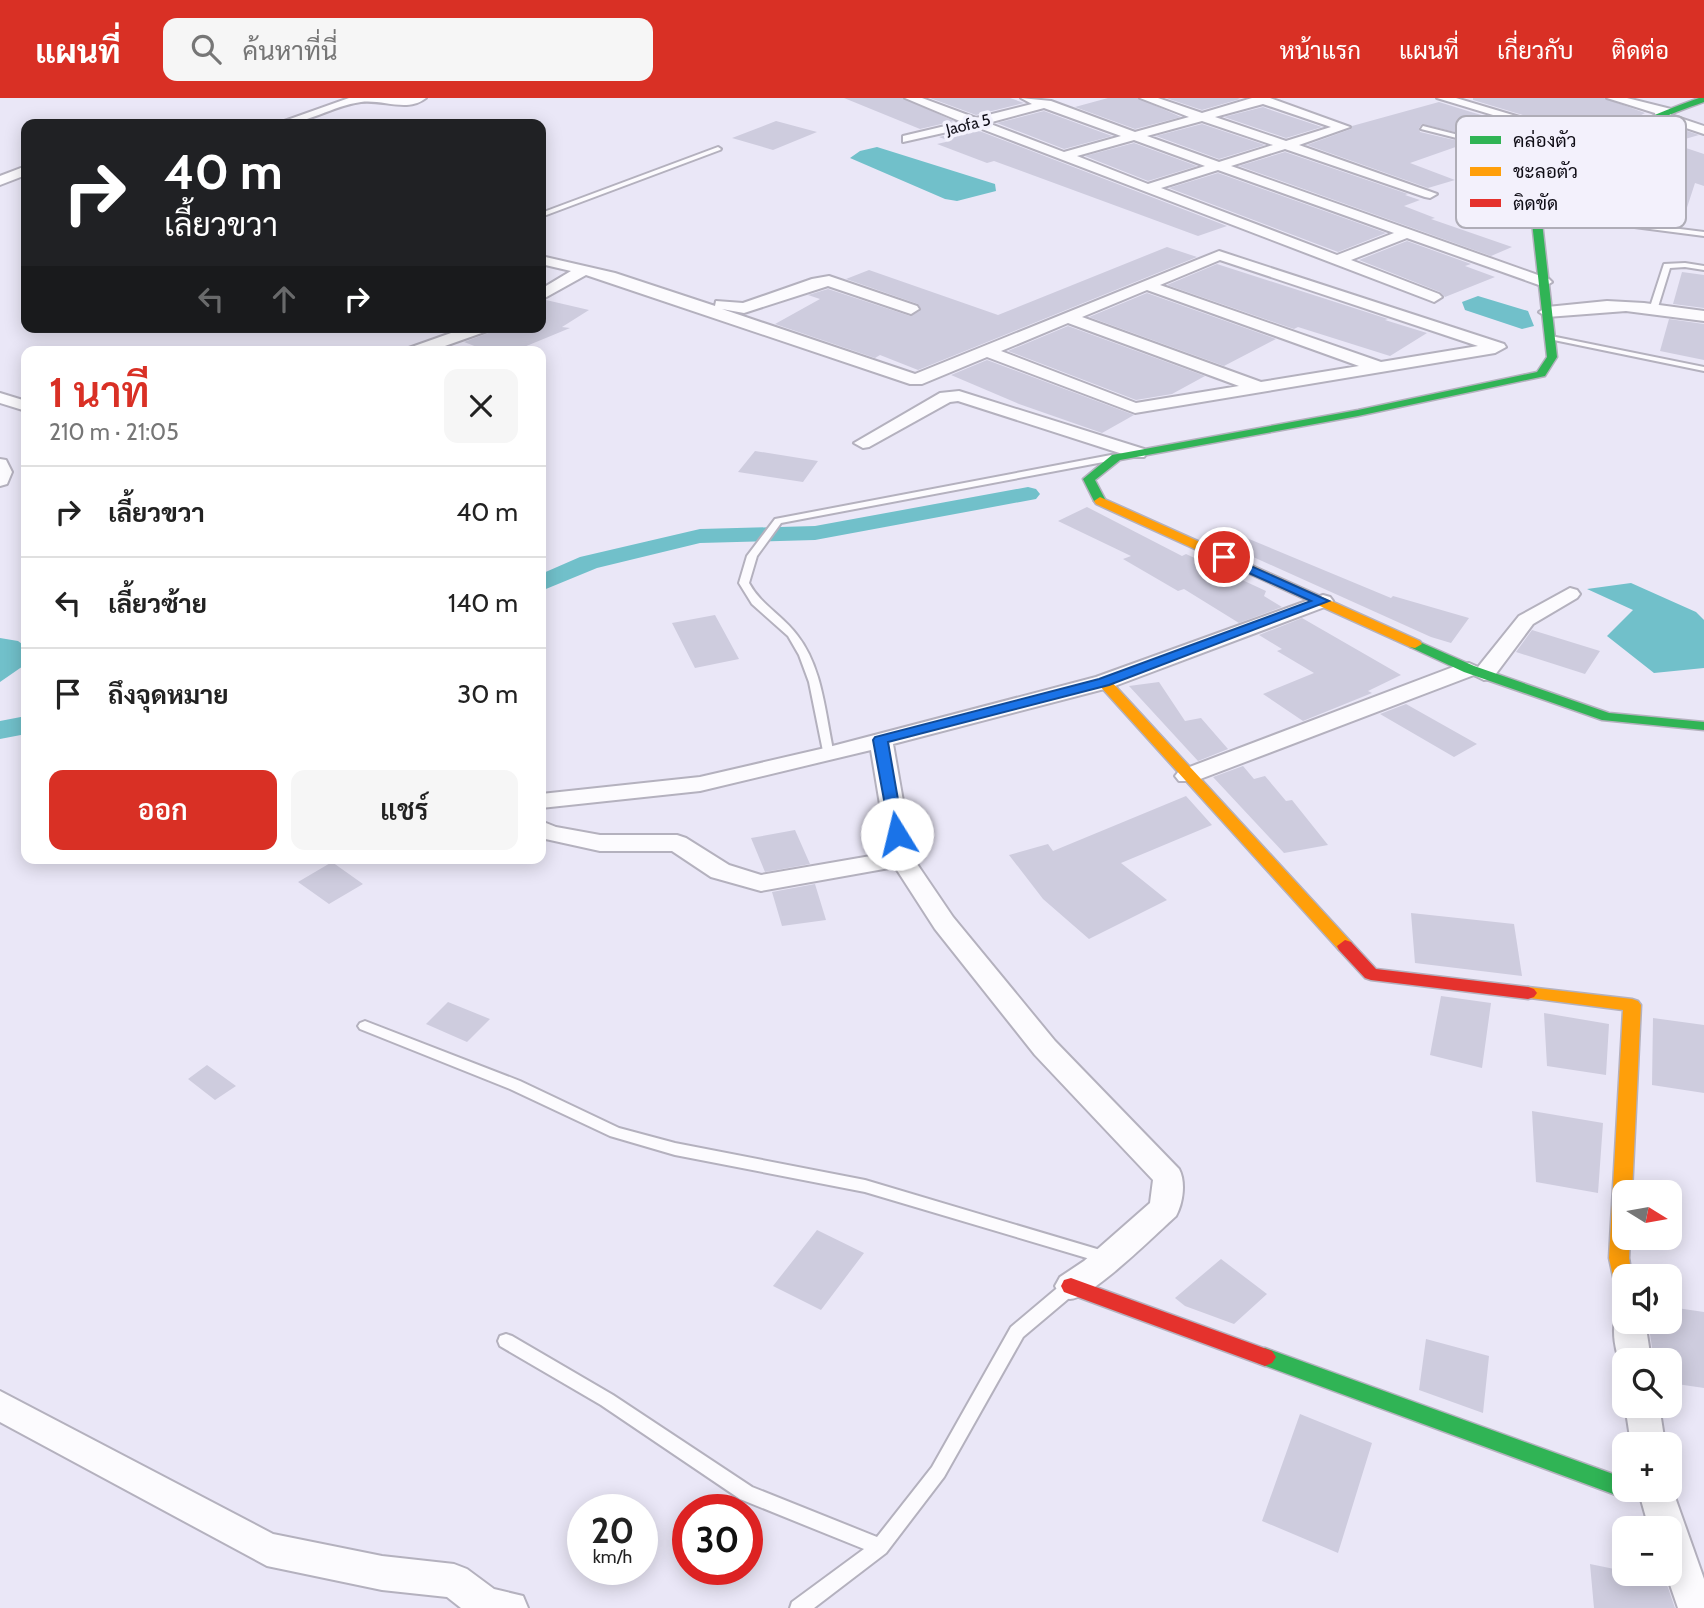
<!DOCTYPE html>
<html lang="th">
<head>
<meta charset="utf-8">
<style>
	body { margin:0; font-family:Cabin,Sarabun,sans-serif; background:#f6f6f6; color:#222; height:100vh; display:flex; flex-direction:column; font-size:26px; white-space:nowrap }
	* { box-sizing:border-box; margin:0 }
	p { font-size:23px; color:#767676 }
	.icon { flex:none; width:38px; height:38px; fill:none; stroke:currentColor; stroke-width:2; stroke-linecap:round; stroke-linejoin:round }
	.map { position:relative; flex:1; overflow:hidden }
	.panel { position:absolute; left:21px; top:248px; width:525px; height:518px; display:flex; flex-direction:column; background:#fff; border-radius:14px; box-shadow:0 4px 18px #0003 }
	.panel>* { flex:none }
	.hud { position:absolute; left:21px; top:21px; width:525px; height:214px; border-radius:14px; box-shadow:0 4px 18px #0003; background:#202124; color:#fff; overflow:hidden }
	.needle { width:46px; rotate:101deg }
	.tools { position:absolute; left:1612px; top:1082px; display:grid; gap:14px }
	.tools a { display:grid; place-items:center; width:70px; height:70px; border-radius:14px; background:#fff; box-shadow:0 4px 18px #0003; font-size:35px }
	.speed { position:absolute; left:567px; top:1396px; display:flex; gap:14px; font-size:35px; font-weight:700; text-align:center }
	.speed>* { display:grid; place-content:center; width:91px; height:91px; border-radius:50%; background:#fff; box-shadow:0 4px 18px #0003; line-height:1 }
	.speed small { font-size:18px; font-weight:400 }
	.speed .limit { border:10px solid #d22; background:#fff; color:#111 }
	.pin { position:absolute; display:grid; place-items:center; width:60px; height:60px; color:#fff; margin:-30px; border:4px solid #fff; border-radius:50%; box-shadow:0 2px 7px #0007 }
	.me { position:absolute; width:77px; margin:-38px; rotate:351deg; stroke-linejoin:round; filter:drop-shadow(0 0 5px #0008) }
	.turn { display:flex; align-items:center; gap:24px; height:147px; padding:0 28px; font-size:32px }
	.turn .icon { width:91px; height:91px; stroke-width:2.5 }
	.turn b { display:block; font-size:49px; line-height:60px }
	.lanes { display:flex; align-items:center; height:66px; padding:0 28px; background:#0003; justify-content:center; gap:35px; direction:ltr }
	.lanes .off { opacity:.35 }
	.round { display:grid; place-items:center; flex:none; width:74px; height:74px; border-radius:14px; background:#f6f6f6 }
	.overview { display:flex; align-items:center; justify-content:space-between; height:119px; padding:0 28px }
	h1 { font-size:42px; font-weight:600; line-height:52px; color:#d93025 }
	.cta { display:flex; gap:14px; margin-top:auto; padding:14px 28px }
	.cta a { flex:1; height:80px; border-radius:14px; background:#d93025; color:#fff; font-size:28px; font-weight:600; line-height:80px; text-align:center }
	.cta a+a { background:#f6f6f6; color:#222 }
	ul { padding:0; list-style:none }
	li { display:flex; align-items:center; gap:21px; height:91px; padding:0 28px; border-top:2px solid #e0e0e0 }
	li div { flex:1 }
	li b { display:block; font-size:26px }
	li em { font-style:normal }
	header { display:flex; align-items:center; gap:42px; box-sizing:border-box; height:98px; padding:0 35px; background:#d93025; color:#fff }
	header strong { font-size:33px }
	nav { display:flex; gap:38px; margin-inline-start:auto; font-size:24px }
	.search { width:490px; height:63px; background:#f6f6f6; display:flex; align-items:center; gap:18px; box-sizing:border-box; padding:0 24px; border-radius:14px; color:#767676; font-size:26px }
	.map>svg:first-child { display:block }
</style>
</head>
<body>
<header>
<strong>แผนที่</strong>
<div class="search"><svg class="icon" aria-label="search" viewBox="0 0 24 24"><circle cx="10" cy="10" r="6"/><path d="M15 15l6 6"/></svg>ค้นหาที่นี่</div>
<nav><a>หน้าแรก</a><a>แผนที่</a><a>เกี่ยวกับ</a><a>ติดต่อ</a></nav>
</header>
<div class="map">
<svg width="1704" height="1510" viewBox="0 0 1704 1510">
	<rect width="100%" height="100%" fill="#eae7f7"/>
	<!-- water -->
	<path fill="#71c0ca" d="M 877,49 L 995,86 L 996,93 L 957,103 L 945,101 L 850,60 L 860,53 Z
		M 1478,198 L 1528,213 L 1534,228 L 1522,231 L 1465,212 L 1462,204 Z
		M 1631,485 L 1696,514 L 1704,522 L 1704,570 L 1654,575 L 1607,538 L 1633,512 L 1587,491 Z
		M 0,540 L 18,543 L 26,549 L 26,566 L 0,584 Z"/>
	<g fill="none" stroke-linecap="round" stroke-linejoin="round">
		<!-- canal -->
		<path fill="#71c0ca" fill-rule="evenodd" d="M 1028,389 L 1036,391 L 1040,396 L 1036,401 L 815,442 L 700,445 L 597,470 L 541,493 L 541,476 L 580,459 L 700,431 L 815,428 Z
			M 26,618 L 26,636 L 0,641 L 0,623 Z"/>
	</g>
	<!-- building -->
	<path fill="#ceccde" d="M 844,0 L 903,0 L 954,23 L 920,31 Z
		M 930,0 L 1010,0 L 1024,5 L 976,17 Z
		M 1108,0 L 1138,0 L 1181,19 L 1135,31 L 1075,9 Z
		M 1166,0 L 1238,0 L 1240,1 L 1202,12 Z
		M 1473,0 L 1604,0 L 1645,15 L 1598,40 L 1473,2 Z
		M 1439,4 L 1471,14 L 1587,48 L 1571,61 L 1565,61 L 1422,26 L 1419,30 L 1420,34 L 1467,45 L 1410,65 L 1455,82 L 1428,90 L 1307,47 L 1351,31 L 1352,28 Z
		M 1263,9 L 1268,11 L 1322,29 L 1286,40 L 1224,19 Z
		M 1044,13 L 1052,16 L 1112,38 L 1064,51 L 997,25 Z
		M 776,23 L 817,34 L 773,52 L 732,40 Z
		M 1664,25 L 1699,37 L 1671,45 L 1704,56 L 1704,88 L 1695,85 L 1681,128 L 1645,124 L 1659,88 L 1593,67 L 1617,49 Z
		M 1202,26 L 1265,47 L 1219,61 L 1156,38 Z
		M 974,31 L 1227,128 L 1198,138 L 994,63 L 987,65 L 937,46 L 950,43 L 939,39 Z
		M 1134,45 L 1197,68 L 1148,83 L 1085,58 Z
		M 1285,54 L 1408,96 L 1405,97 L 1420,102 L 1404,108 L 1435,120 L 1431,121 L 1512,149 L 1491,158 L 1239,68 Z
		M 1218,75 L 1386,135 L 1338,154 L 1169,90 Z
		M 1407,143 L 1471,166 L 1465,168 L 1495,179 L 1445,199 L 1440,194 L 1359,162 Z
		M 1167,149 L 1197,159 L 918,272 L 880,257 L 875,260 L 775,226 L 820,201 L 808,197 L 828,191 L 910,218 L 920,213 L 918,206 L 846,181 L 869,172 L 998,217 Z
		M 1217,166 L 1388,221 L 1385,222 L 1427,235 L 1390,258 L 1298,229 L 1294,231 L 1167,187 Z
		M 1682,174 L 1704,177 L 1704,210 L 1673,206 Z
		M 1147,195 L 1276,241 L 1224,268 L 1089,219 Z
		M 546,202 L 589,212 L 562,229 L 570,230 L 512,254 L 490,254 L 464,244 L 491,234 L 494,229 L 541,229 L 541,205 Z
		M 1669,221 L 1704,226 L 1704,262 L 1660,253 Z
		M 1068,228 L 1205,278 L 1172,296 L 1136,302 L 1008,253 Z
		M 987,262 L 1134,317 L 1102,335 L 1019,306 L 951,277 Z
		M 755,353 L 818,363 L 803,384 L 738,374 Z
		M 1087,409 L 1182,458 L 1186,456 L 1266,493 L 1264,498 L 1282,509 L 1239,525 L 1184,491 L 1178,493 L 1123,461 L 1131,458 L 1058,423 Z
		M 1225,431 L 1391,500 L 1393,498 L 1469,520 L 1451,545 L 1431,539 L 1211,440 Z
		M 715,517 L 739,561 L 695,570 L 672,525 Z
		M 1302,520 L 1401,577 L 1368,593 L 1372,595 L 1303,623 L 1263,596 L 1314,575 L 1277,553 L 1282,551 L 1259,537 Z
		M 1532,532 L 1600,553 L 1585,576 L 1516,554 Z
		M 1159,584 L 1185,623 L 1201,620 L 1228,651 L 1198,663 L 1129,588 Z
		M 1406,606 L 1477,646 L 1454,659 L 1380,616 Z
		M 1243,668 L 1254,681 L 1265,678 L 1286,703 L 1292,702 L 1328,747 L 1284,755 L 1213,679 Z
		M 1186,698 L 1212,727 L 1121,765 L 1167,802 L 1089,841 L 1043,801 L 1009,757 L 1048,746 L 1053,753 Z
		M 795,732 L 810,766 L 765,774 L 751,740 Z
		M 332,764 L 363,786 L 329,806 L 298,784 Z
		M 815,786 L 826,822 L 782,828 L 772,794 Z
		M 1411,815 L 1514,826 L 1522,878 L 1415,865 Z
		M 1441,898 L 1491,905 L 1482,970 L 1430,957 Z
		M 448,904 L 490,921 L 467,944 L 426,926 Z
		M 1544,915 L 1609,926 L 1606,977 L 1547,968 Z
		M 1653,920 L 1704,927 L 1704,995 L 1652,987 Z
		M 207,967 L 236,988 L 215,1002 L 188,981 Z
		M 1532,1013 L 1603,1025 L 1598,1095 L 1536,1084 Z
		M 817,1132 L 864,1155 L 821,1212 L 773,1188 Z
		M 1221,1161 L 1267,1196 L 1234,1226 L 1185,1208 L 1175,1200 Z
		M 1670,1209 L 1704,1214 L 1704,1290 L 1670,1285 L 1670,1262 L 1654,1262 L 1648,1223 L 1670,1223 Z
		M 1426,1241 L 1489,1258 L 1483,1315 L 1419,1292 Z
		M 1300,1316 L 1372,1345 L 1338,1455 L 1262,1423 Z
		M 1590,1466 L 1624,1473 L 1624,1475 L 1665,1481 L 1675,1510 L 1594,1510 Z"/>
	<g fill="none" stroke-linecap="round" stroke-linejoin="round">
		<!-- lane casing -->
		<g stroke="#b4b1be" stroke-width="4">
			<path id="lane" d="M 1423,28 L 1577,67 L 1578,68 L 1575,70 L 1421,31 Z
				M 718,49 L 721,51 L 720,52 L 541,119 L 541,115 Z
				M 1536,113 L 1704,134 L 1704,138 L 1534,116 L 1534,114 Z
				M 1685,165 L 1704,168 L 1704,172 L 1685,169 L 1670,170 L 1658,209 L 1651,211 L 1650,209 L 1664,166 Z
				M 1546,237 L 1704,269 L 1704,273 L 1549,241 L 1546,241 Z
				M 1111,357 L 1114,358 L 1114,362 L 781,425 L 757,458 L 749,485 C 761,507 782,517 797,537 C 823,570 825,616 834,656 L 828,659 L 824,658 L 809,584 L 799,557 L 788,538 L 752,506 L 739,485 L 747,458 L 775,421 Z
				M 365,923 L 520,983 L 619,1030 L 675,1045 L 865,1082 L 1107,1154 L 1113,1156 L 1115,1160 L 1113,1164 L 1107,1166 L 865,1094 L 675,1057 L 610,1038 L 510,991 L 360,931 L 358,928 L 360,925 Z
				M 1068,1185 L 1074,1186 L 1076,1191 L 1074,1196 L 1023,1239 L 944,1379 L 886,1455 L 814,1510 L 790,1510 L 792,1504 L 864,1451 L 740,1401 L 601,1307 L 500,1248 L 498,1243 L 500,1238 L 506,1236 L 512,1238 L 613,1297 L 752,1389 L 877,1439 L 932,1369 L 1011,1229 L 1062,1186 Z"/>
		</g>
		<!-- street casing -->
		<g stroke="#b4b1be" stroke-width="4">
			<path id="street" d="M 349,0 L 426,0 C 407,15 383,1 361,4 C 331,8 307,27 276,26 Z
				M 905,0 L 922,0 L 976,20 L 1032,6 L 1021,0 L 1051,3 L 1135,34 L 1189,19 L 1140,0 L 1158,0 L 1202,15 L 1252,0 L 1270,0 L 1350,29 L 1299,47 L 1437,96 L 1430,100 L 1425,99 L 1285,51 L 1231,68 L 1549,181 L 1552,184 L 1544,189 L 1539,187 L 1407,140 L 1351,162 L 1439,196 L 1442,199 L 1434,204 L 1429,202 L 974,28 L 903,44 L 903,38 L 962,24 ZM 1263,6 L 1331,29 L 1286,43 L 1215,19 ZM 1044,10 L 1121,38 L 1064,54 L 988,25 ZM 1202,23 L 1273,47 L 1219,64 L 1147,38 ZM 1134,42 L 1205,68 L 1148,86 L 1077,58 ZM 1218,72 L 1394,135 L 1337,157 L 1161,90 Z
				M 1437,0 L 1456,0 L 1610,46 L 1604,50 L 1599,49 Z
				M 1607,0 L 1627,0 L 1671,11 L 1671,17 L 1704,28 L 1704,36 L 1656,20 L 1655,15 Z
				M 26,68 L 26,77 L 0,87 L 0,78 Z
				M 1219,153 L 1504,246 L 1506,249 L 1495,255 L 1135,315 L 987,259 L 922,286 L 910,286 L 586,177 L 541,202 L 541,191 L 571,173 L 541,166 L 541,158 L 615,175 L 715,208 L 716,203 L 743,205 L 812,181 L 829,178 L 917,208 L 919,211 L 911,216 L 905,214 L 828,188 L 744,215 L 722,211 L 915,276 ZM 1220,162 L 1478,248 L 1381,264 L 1160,187 ZM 1147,192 L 1359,268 L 1261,284 L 1082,219 ZM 1068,225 L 1239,288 L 1136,305 L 1001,253 Z
				M 1607,203 L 1644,205 L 1704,213 L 1704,223 L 1626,213 L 1547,219 L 1539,214 L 1547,209 Z
				M 468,229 L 492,229 L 490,232 L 428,254 L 404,254 L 406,251 Z
				M 959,293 L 1144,351 L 1147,355 L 1144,359 L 1132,359 L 958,303 L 950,304 L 869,349 L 863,350 L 854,345 L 940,295 Z
				M 0,295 L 26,303 L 26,313 L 0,305 Z
				M 0,361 L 6,362 L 12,374 L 7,386 L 0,388 Z
				M 1570,490 L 1577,492 L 1580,496 L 1577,500 L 1533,526 L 1492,581 L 1484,582 L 1474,577 L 1195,683 L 1179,683 L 1175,678 L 1179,673 L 1461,566 L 1469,565 L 1478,569 L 1519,518 Z
				M 1323,497 L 1330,499 L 1333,503 L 1330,507 L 1112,589 L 893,646 L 913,760 L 953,819 L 1055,943 L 1179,1071 C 1186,1084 1183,1105 1176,1118 C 1158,1134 1091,1201 1070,1201 C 1067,1201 1063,1198 1060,1197 L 1055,1188 L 1060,1179 L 1084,1163 L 1150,1105 L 1153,1082 L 1035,957 L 935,831 L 895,769 L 761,793 L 711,779 L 672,753 L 600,753 L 541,740 L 541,723 L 556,729 L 600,737 L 677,737 L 686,740 L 729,767 L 761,777 L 888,755 L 871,652 L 700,693 L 541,710 L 541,696 L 700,679 L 825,650 L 1096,579 Z
				M 1624,1211 L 1624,1223 L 1645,1223 L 1651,1262 L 1624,1262 L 1624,1272 C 1615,1257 1610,1229 1618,1214 Z
				M 0,1293 L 273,1436 L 382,1458 L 454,1466 L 467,1471 L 494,1491 L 523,1498 L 528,1510 L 461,1510 L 447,1499 L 382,1492 L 267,1468 L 0,1324 Z
				M 1625,1307 L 1659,1307 L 1665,1346 L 1631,1346 Z
				M 1670,1385 L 1704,1481 L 1704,1510 L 1678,1510 L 1666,1475 L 1670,1475 L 1670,1430 L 1649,1430 L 1638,1391 L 1670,1391 Z"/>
		</g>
		<!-- fast casing -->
		<g stroke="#b4b1be" stroke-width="3">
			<path id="fast" d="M 1699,0 L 1704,0 L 1704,4 C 1630,30 1588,51 1541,115 L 1557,259 L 1545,278 L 1358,318 L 1120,362 L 1095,382 L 1106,403 L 1100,407 L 1094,403 L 1083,381 L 1112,357 L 1358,312 L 1537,274 L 1547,259 L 1531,115 C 1580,49 1623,27 1699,0 Z
				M 1415,542 L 1474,568 L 1609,615 L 1704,624 L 1704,632 L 1602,622 L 1464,574 L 1410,549 L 1408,546 L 1410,543 Z
				M 1265,1250 L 1624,1380 L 1624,1391 L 1635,1391 L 1632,1397 L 1624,1400 L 1258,1265 L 1254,1259 L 1258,1253 Z"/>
		</g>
		<!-- slow casing -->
		<g stroke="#b4b1be" stroke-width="3">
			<path id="slow" d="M 1100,399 L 1420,543 L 1422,546 L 1415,550 L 1410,549 L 1096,406 L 1094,403 Z
				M 1104,580 L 1109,581 L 1351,844 L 1353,848 L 1351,852 L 1339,852 L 1099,587 L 1097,584 L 1099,581 Z
				M 1528,889 L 1632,901 L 1638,903 L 1641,907 L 1632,1094 L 1624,1094 L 1624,1139 L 1630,1139 L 1629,1160 L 1632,1178 L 1624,1178 L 1624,1199 L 1617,1197 L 1609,1160 L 1623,912 L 1522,899 L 1519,895 L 1522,891 Z"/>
		</g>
		<!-- jam casing -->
		<g stroke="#b4b1be" stroke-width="3">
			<path id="jam" d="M 1345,842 L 1351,844 L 1376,871 L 1528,889 L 1534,891 L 1537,895 L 1534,899 L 1528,901 L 1371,882 L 1365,880 L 1339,852 L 1337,848 Z
				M 1071,1180 L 1272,1253 L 1276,1259 L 1272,1265 L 1265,1268 L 1064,1194 L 1061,1188 L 1064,1182 Z"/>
		</g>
		<!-- lane -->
		<use href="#lane" fill="#fcfbfe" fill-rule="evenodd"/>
		<!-- street -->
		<use href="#street" fill="#fcfbfe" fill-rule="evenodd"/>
		<!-- fast -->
		<use href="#fast" fill="#30b455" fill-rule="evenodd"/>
		<!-- slow -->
		<use href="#slow" fill="#ff9f0a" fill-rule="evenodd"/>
		<!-- jam -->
		<use href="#jam" fill="#e5322d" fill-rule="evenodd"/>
	</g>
	<!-- route -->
	<path fill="#1a73e8" stroke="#114b97" stroke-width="2" d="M 1224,456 L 1329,503 L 1109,587 L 888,644 L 904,736 L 897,741 L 891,740 L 873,642 L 875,639 L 1099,581 L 1311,503 L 1220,462 L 1220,457 Z"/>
	<g text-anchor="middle" stroke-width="7" stroke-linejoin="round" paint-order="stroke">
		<!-- far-street labels -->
		<g font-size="16" fill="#0f0d16" stroke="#f3f1fc">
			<text transform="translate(968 26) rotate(-14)" y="6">Jaofa 5</text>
		</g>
	</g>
	<!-- legend -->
	<rect x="1456" y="18" width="230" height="112" rx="10" fill="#f3f1fc" stroke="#afadb7" stroke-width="2"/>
	<rect x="1470" y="38" width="31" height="8" fill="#30b455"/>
	<rect x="1470" y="69" width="31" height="9" fill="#ff9f0a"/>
	<rect x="1470" y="101" width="31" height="8" fill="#e5322d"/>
	<g font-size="19" fill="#0f0d16">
		<text x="1513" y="49">คล่องตัว</text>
		<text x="1513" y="80">ชะลอตัว</text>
		<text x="1513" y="112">ติดขัด</text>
	</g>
</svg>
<div class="tools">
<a><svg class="needle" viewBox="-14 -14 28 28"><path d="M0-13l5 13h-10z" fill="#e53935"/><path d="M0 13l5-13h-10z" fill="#767676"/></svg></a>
<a><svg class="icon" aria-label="sound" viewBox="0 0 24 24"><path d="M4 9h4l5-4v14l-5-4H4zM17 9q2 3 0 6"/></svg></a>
<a><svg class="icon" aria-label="search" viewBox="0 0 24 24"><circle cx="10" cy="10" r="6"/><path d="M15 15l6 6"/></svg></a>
<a>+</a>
<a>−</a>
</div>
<div class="speed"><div>20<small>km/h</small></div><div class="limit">30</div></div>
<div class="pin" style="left:1224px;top:459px;background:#d93025"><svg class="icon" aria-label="arrive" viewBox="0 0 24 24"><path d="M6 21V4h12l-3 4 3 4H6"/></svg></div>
<svg class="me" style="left:897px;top:736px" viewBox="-20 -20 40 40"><circle r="19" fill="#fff"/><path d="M0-13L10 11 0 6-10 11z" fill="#1a73e8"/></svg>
<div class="hud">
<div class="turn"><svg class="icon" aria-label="right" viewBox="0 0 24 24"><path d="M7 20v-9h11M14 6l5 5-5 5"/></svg><div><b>40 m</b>เลี้ยวขวา</div></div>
<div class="lanes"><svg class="icon off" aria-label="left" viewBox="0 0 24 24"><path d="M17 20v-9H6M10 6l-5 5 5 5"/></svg><svg class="icon off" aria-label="ahead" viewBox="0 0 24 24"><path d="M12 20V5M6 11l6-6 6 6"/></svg><svg class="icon" aria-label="right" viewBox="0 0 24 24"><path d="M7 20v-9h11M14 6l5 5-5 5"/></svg></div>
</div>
<section class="panel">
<div class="overview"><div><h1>1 นาที</h1><p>210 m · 21:05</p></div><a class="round"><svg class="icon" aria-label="close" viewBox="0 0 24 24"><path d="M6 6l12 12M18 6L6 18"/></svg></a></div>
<ul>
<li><svg class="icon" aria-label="right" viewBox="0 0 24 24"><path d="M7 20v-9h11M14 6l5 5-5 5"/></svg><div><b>เลี้ยวขวา</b></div><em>40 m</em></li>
<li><svg class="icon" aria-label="left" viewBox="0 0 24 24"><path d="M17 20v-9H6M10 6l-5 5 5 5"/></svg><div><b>เลี้ยวซ้าย</b></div><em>140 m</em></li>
<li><svg class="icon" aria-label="arrive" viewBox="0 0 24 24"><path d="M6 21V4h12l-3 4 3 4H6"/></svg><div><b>ถึงจุดหมาย</b></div><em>30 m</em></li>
</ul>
<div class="cta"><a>ออก</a><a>แชร์</a></div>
</section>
</div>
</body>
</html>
